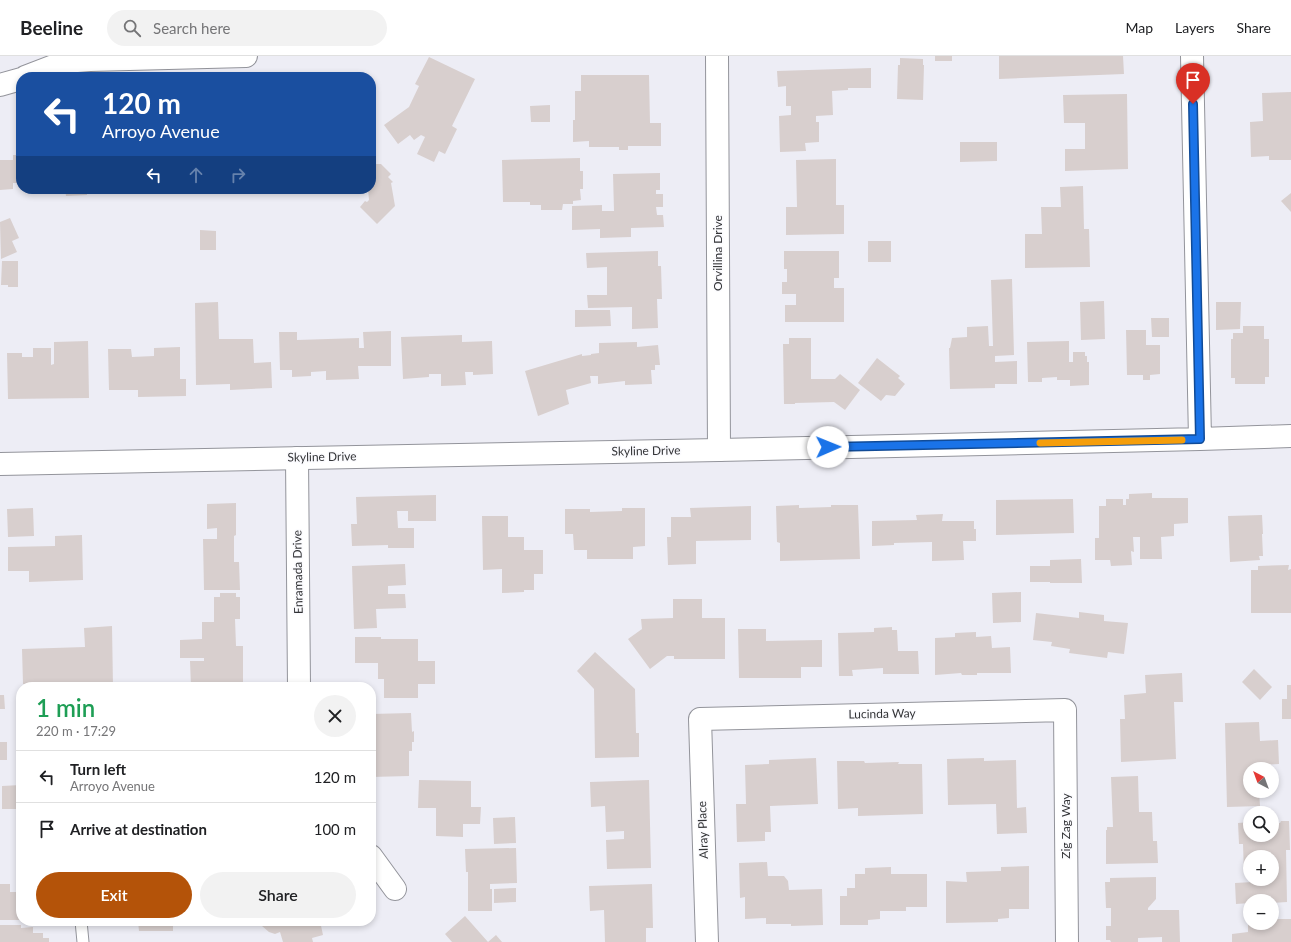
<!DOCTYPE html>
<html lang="en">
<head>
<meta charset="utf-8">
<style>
	body { margin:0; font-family:Lato,sans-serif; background:#f2f2f2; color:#202124; height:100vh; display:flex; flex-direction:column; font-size:15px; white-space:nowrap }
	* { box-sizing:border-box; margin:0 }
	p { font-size:13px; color:#757577 }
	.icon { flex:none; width:22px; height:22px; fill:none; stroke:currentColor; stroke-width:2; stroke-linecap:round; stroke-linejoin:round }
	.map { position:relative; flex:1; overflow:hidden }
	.sheet { position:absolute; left:16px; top:626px; width:360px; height:244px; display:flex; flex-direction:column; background:#fff; border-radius:16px; box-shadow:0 2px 6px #0003 }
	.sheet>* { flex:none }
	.guide { position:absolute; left:16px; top:16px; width:360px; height:122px; border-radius:16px; box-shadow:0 2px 6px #0003; background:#1a4fa0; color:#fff; overflow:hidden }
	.needle { width:26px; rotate:319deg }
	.controls { position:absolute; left:1243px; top:706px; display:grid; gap:8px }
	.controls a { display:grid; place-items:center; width:36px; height:36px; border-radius:50%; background:#fff; box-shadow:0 2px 6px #0003; font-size:20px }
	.pin { position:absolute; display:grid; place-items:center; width:34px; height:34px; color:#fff; margin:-41px -17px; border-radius:50% 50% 50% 0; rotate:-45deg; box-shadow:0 0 4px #0007 }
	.pin .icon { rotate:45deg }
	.me { position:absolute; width:44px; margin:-22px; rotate:89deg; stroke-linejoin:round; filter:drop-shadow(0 0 3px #0008) }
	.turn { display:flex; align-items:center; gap:14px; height:84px; padding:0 20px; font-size:18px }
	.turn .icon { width:52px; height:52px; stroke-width:2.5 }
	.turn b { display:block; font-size:28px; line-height:34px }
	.lanes { display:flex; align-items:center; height:38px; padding:0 20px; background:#0003; justify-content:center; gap:20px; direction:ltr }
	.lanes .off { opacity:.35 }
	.round { display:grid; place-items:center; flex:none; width:42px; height:42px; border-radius:21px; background:#f2f2f2 }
	.headline { display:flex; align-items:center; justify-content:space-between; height:68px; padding:0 20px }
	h1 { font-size:24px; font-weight:600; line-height:30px; color:#1e9e55 }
	.button { display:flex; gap:8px; margin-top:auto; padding:8px 20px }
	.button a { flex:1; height:46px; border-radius:24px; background:#b45309; color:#fff; font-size:16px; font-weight:600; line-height:46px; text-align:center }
	.button a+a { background:#f2f2f2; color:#202124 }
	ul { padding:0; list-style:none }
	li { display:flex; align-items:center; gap:12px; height:52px; padding:0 20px; border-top:1px solid #e0e0e0 }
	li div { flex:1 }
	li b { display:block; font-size:15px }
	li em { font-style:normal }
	header { display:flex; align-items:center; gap:24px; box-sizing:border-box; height:56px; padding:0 20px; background:#fff; border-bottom:1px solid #e0e0e0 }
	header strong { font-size:19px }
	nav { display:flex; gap:22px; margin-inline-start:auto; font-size:14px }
	.search { width:280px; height:36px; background:#f2f2f2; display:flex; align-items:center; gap:10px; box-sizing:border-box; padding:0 14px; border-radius:22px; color:#757577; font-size:15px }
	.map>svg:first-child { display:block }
</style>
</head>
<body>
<header>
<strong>Beeline</strong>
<div class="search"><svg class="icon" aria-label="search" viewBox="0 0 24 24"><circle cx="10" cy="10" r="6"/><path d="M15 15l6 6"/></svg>Search here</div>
<nav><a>Map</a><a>Layers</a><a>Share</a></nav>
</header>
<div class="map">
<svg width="1291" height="886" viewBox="0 0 1291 886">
	<rect width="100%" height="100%" fill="#ededf5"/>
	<!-- building -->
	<path fill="#d8cfce" d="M 935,0 L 952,0 L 952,5 L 935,5 Z
		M 999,0 L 1123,0 L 1124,18 L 999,23 Z
		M 429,1 L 475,23 L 452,70 L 457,73 L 445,98 L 439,95 L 434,106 L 417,98 L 425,81 L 421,79 L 414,84 L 410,79 L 398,88 L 384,69 L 409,51 L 419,30 L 415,28 Z
		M 900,2 L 923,3 L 923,9 L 924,9 L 923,44 L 897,43 L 898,9 L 900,9 Z
		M 871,12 L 871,32 L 848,32 L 848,34 L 832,35 L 833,59 L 816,60 L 816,66 L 819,66 L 819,86 L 805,87 L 806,95 L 780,96 L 779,60 L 791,59 L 791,50 L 786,50 L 786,30 L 778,31 L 777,15 Z
		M 581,19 L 649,19 L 650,67 L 661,67 L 661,90 L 628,90 L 628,94 L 619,94 L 619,91 L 589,91 L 589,85 L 573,86 L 573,64 L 575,64 L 575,35 L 581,35 Z
		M 1291,36 L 1291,104 L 1269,104 L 1269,100 L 1251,101 L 1250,66 L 1263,65 L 1262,37 Z
		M 1127,38 L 1128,113 L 1065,115 L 1065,93 L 1085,93 L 1085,67 L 1064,67 L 1063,39 Z
		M 550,49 L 550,66 L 531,66 L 530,50 Z
		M 960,86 L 997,86 L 997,105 L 960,106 Z
		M 13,99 L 21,99 L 21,127 L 13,127 L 13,133 L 0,134 L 0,104 L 13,104 Z
		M 580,102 L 580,115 L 583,115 L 583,133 L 580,133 L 581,144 L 573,145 L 573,148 L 563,148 L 562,154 L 541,154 L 541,149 L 530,149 L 530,146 L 503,146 L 502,104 Z
		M 836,103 L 836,149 L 844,149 L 844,178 L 786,179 L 786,151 L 797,151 L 796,104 Z
		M 371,108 L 381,108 L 391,118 L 388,121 L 393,126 L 391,127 L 395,150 L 377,168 L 360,151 L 365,145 L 367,146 L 369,144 L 368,133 L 371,133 Z
		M 660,117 L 660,134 L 656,134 L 656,138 L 663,138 L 663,151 L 656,151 L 657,159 L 663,159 L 664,171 L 631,172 L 631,181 L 600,182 L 600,173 L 572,174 L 572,150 L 602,149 L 602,155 L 614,155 L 613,118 Z
		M 1083,130 L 1084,173 L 1089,173 L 1090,211 L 1025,212 L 1025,178 L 1042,178 L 1041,151 L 1061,151 L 1060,131 Z
		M 65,133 L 87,133 L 87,139 L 66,140 Z
		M 95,133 L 122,133 L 122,137 L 95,137 Z
		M 1291,137 L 1291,156 L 1281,145 Z
		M 10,162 L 19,182 L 12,185 L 17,196 L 1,203 L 0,166 Z
		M 200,174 L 216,175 L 216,194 L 200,194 Z
		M 868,185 L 891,185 L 891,206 L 868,206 Z
		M 658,195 L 658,210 L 661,210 L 662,243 L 657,243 L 658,272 L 632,273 L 632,251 L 588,252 L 587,239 L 607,239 L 607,211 L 587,212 L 586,197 Z
		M 784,195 L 839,195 L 839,222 L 834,222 L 834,232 L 844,232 L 844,266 L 785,266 L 785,249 L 796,249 L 796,238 L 782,238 L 782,226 L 787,226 L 787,213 L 784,213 Z
		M 2,205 L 18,205 L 18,231 L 8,231 L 8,229 L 1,229 Z
		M 1012,223 L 1014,299 L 995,300 L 995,306 L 1017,305 L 1017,328 L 995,328 L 995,332 L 950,333 L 949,292 L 950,292 L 952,282 L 967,281 L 967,271 L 988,270 L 989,290 L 993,290 L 991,224 Z
		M 1104,245 L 1105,283 L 1081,284 L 1080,246 Z
		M 218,246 L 219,283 L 253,283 L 254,307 L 271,306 L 272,332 L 230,334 L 230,328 L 196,329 L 195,247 Z
		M 1216,246 L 1241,246 L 1240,273 L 1216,274 Z
		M 575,254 L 610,254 L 611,270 L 575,271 Z
		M 1151,262 L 1169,262 L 1169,281 L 1152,281 Z
		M 1243,270 L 1264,270 L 1264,283 L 1269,283 L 1269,321 L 1265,321 L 1265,328 L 1235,328 L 1235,322 L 1231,322 L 1231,283 L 1233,283 L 1233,277 L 1243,277 Z
		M 1126,274 L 1146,274 L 1146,289 L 1160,289 L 1160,318 L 1150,319 L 1150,324 L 1143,324 L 1143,319 L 1127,319 Z
		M 391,275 L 391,310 L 358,310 L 359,323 L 326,324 L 326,315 L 311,316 L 311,320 L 292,321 L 292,314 L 280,314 L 279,276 L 297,276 L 297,284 L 359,282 L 359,292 L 364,292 L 363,276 Z
		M 462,279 L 462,286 L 492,285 L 493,318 L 473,319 L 473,316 L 465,316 L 466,329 L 441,330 L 441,318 L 429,318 L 429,321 L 403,323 L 401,281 Z
		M 789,282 L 811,282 L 811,323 L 835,323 L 840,318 L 860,334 L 845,354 L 834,346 L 795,347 L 795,348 L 784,348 L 783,288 L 789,288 Z
		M 88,285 L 89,342 L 8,343 L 7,297 L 22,297 L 22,301 L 33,301 L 33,292 L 51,292 L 51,309 L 54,308 L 54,286 Z
		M 1069,285 L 1069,306 L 1073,306 L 1073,296 L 1085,296 L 1085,300 L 1087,300 L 1087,306 L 1089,306 L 1089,329 L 1070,330 L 1070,324 L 1057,324 L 1057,321 L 1042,322 L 1042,326 L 1028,326 L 1027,286 Z
		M 637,286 L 637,291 L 658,289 L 660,309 L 655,309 L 655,314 L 651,314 L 652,328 L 625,329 L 625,325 L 598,328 L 598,320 L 590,320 L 591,327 L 566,334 L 569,348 L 538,360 L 525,315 L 582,298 L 582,300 L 591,299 L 591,298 L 599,297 L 599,287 Z
		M 180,291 L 180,323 L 186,323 L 186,340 L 138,341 L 138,334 L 109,334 L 108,293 L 131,293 L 132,301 L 154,300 L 154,292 Z
		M 877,302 L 900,320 L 898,322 L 905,328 L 895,340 L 886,339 L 881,345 L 858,327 Z
		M 1152,437 L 1152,442 L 1188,442 L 1188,467 L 1174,468 L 1174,480 L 1161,481 L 1162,503 L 1140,503 L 1140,481 L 1133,481 L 1134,496 L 1131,495 L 1132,509 L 1111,510 L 1110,504 L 1095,504 L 1095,482 L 1099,482 L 1099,450 L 1106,450 L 1106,443 L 1123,443 L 1123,449 L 1126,449 L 1126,443 L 1129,443 L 1129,438 Z
		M 436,439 L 436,465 L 408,465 L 408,455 L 397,455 L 398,472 L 414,472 L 414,492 L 388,492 L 388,489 L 352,490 L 351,468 L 357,468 L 356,441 Z
		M 1073,443 L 1074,477 L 996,479 L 996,444 Z
		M 236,447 L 236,479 L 234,480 L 234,506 L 239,506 L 240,534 L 204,534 L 203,483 L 217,483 L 217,472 L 207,473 L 207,448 Z
		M 799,449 L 799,452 L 831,451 L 831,449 L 858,449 L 860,503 L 780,505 L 780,487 L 777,486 L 776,450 Z
		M 751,450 L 751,484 L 696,485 L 696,508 L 668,509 L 667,481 L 671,481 L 671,461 L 691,461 L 690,452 Z
		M 33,452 L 34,480 L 8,481 L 7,453 Z
		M 622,452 L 645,452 L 645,490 L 633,491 L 633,503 L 587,503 L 587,494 L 574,494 L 573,478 L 565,478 L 565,453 L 590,453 L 590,456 L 622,455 Z
		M 943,458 L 942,465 L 974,465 L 974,473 L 976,473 L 976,485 L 963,485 L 964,504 L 932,505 L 932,486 L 894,487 L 894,489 L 872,490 L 872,465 L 917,464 L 916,459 Z
		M 1262,459 L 1263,478 L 1262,478 L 1263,500 L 1259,500 L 1260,504 L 1230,506 L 1228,460 Z
		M 482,460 L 508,460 L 508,481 L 524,481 L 524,494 L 543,494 L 543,518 L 534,518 L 534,534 L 524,534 L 524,536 L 502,537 L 502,513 L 483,514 Z
		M 82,479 L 83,524 L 29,526 L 29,515 L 8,515 L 8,491 L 55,490 L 55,480 Z
		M 1081,503 L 1082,527 L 1050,527 L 1050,526 L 1030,526 L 1030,510 L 1050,510 L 1050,504 Z
		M 405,508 L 406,529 L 388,530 L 388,538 L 405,538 L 406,552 L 376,553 L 377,572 L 354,573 L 352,510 Z
		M 1289,509 L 1288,514 L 1291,513 L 1291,557 L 1251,557 L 1251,514 L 1258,514 L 1258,510 Z
		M 1021,536 L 1021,566 L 993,567 L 992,537 Z
		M 220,537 L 236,537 L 236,541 L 240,541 L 240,563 L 235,563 L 236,590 L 243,590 L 243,630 L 191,631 L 190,605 L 204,605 L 204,602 L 180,602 L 180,584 L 202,583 L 202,566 L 214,566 L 214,541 L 220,541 Z
		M 673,543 L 702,543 L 702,562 L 725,562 L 725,603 L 674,603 L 674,600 L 667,600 L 650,613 L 628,583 L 642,573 L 641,563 L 673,562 Z
		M 1079,556 L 1104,559 L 1104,565 L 1128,567 L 1124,598 L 1108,596 L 1107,602 L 1069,597 L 1070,593 L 1051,590 L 1052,586 L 1033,584 L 1036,557 L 1079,562 Z
		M 112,570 L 113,631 L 91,631 L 91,628 L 56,629 L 56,631 L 36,631 L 36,628 L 23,628 L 22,593 L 85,591 L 84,572 Z
		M 892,571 L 892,574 L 897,574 L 898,595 L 918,595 L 919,618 L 883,618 L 883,612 L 852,614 L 853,620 L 839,620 L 838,577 L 874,576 L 874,572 Z
		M 738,573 L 766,573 L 766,585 L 822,584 L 822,611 L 801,611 L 801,622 L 739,622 Z
		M 976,576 L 976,581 L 991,580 L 992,592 L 1010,591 L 1011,617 L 977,617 L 977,619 L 962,619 L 961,617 L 935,619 L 935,582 L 955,581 L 955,577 Z
		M 355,581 L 381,581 L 381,583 L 418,583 L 418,605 L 435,605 L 435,628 L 418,628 L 418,642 L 384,642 L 384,623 L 378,623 L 378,607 L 355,607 Z
		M 595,596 L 635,633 L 636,677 L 639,677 L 639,701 L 595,702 L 594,633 L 577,615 Z
		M 1254,613 L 1272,631 L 1260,644 L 1242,626 Z
		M 1182,617 L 1183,646 L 1174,646 L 1176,703 L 1121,706 L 1120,663 L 1125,663 L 1124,639 L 1146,637 L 1145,619 Z
		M 1287,629 L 1291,629 L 1291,663 L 1282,663 L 1282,643 L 1287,643 Z
		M 0,639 L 4,639 L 5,653 L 0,653 Z
		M 411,657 L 412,676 L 414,675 L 414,686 L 412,686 L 412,695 L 409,695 L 409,720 L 371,721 L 371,658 Z
		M 1259,666 L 1260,685 L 1278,684 L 1279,708 L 1259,709 L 1259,713 L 1250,713 L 1250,735 L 1259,735 L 1260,750 L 1227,751 L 1225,667 Z
		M 0,686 L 7,686 L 7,704 L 0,704 Z
		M 816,702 L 818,748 L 770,750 L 771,776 L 765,776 L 765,785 L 737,786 L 736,748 L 746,748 L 745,709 L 769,708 L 769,704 Z
		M 984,702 L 984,705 L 1016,704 L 1017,752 L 1026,751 L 1027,777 L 997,778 L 996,748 L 948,749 L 947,703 Z
		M 837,705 L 864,705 L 865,707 L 899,706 L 898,708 L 922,708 L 923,758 L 858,760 L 858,752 L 838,753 Z
		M 1138,720 L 1139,756 L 1152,756 L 1153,785 L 1157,785 L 1158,807 L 1106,808 L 1106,774 L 1107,774 L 1107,771 L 1113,771 L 1111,721 Z
		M 419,724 L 471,725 L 471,751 L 481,751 L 480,768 L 463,768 L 463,781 L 436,780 L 436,752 L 418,752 Z
		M 649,724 L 651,812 L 607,813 L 606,784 L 624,783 L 624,775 L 606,776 L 605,750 L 591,751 L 590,726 Z
		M 21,729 L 21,764 L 19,764 L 19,753 L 2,753 L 2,730 Z
		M 515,761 L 516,787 L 494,788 L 493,762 Z
		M 1281,765 L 1289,765 L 1290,794 L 1286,794 L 1287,846 L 1272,847 L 1272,845 L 1250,845 L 1250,847 L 1236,848 L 1235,827 L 1253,826 L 1253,823 L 1272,823 L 1272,801 L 1250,801 L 1250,817 L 1244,818 L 1243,788 L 1239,788 L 1238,767 L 1250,766 L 1250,779 L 1272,779 L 1272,767 L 1280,767 Z
		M 516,792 L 517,827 L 490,828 L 490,833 L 492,833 L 492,855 L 468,855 L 468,816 L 466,816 L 465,793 Z
		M 767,806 L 768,820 L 784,820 L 788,825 L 789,834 L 822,833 L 823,869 L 791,870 L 791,868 L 766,868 L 766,862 L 745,863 L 745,841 L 740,842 L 739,807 Z
		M 1029,810 L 1029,853 L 1009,853 L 1009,862 L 998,863 L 998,866 L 946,867 L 946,825 L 967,826 L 966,816 L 1001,815 L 1001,811 Z
		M 891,811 L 891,818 L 927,818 L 927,851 L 906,851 L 906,855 L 880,855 L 880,863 L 868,864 L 868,869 L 840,869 L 840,840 L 847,840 L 847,832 L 855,832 L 855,818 L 865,818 L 865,812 Z
		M 1156,821 L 1156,843 L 1148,852 L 1148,854 L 1179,854 L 1180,886 L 1162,886 L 1162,881 L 1138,882 L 1138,886 L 1111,886 L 1110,884 L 1106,884 L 1106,870 L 1111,870 L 1111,852 L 1106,852 L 1105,826 L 1110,826 L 1110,822 Z
		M 0,828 L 10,828 L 10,836 L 21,836 L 21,864 L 0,864 Z
		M 652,828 L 653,872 L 646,872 L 646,886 L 605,886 L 604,854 L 590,855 L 589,830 Z
		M 516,832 L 516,846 L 494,847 L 494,833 Z
		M 465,860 L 488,886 L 496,879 L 502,886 L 452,886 L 445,878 Z
		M 1273,863 L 1291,863 L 1291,886 L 1232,886 L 1232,878 L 1248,876 L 1248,865 L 1250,865 L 1250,867 L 1272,867 Z
		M 138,865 L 173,865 L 173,875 L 139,875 Z
		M 260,865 L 320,865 L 323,879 L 312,882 L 313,886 L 283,886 L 280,876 L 275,878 L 269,876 L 262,870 Z
		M 0,869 L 21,869 L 21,872 L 33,871 L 33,877 L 43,877 L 43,882 L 49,882 L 49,886 L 0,886 Z"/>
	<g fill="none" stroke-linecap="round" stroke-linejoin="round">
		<!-- service casing -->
		<g stroke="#93949b" stroke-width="13">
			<path id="service" d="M 81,865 L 83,886"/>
		</g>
		<!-- minor casing -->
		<g stroke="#93949b" stroke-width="24">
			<path id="minor" d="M 717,0 L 719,394
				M 25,21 L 64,6 L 90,4 L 246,0
				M 0,29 L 21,23
				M 297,402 L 299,631
				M 371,800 L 395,833
				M 707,886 L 700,663 L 1065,654 L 1067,886"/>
		</g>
		<!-- tertiary casing -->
		<g stroke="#93949b" stroke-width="24">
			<path id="tertiary" d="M 1192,0 L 1200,383
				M 0,408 L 719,394 L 1200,383 L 1291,380"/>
		</g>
		<!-- service -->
		<use href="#service" stroke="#fff" stroke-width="11"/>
		<!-- minor -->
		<use href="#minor" stroke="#fff" stroke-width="22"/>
		<!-- tertiary -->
		<use href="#tertiary" stroke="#fff" stroke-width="22"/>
	</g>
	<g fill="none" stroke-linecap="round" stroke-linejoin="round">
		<!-- route casing -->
		<g stroke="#114b97" stroke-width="10">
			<path id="route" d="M 828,391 L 1200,383 L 1193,48"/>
		</g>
		<!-- route -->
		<use href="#route" stroke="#1a73e8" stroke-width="7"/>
		<!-- slow -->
		<path stroke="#f59e0b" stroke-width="7" d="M 1040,387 L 1182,384"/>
	</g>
	<g text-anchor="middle" stroke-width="3" stroke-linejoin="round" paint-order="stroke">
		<!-- street labels -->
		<g font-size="12" fill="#323336" stroke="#fbfbfe">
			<text transform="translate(718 197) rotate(-90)" y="4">Orvillina Drive</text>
			<text transform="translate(646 395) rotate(-1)" y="4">Skyline Drive</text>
			<text transform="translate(322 401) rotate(-1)" y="4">Skyline Drive</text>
			<text transform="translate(298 516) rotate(-91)" y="4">Enramada Drive</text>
			<text transform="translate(882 658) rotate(-1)" y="4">Lucinda Way</text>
			<text transform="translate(1066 770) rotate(-90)" y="4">Zig Zag Way</text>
			<text transform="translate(703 774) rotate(-92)" y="4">Alray Place</text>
		</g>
	</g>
</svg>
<div class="controls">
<a><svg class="needle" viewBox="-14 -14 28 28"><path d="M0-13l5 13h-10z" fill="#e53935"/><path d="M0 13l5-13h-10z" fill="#757577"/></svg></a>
<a><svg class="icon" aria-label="search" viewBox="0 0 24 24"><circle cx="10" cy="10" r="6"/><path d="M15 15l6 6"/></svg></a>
<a>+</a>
<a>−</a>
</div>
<div class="pin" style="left:1193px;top:48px;background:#d93025"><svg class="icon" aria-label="arrive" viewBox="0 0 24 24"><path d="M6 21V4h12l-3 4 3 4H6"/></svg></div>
<svg class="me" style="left:828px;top:391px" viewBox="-20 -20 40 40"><circle r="19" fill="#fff"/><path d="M0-13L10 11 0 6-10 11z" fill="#1a73e8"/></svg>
<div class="guide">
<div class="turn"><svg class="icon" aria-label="left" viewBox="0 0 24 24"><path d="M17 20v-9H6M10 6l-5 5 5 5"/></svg><div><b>120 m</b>Arroyo Avenue</div></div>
<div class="lanes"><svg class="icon" aria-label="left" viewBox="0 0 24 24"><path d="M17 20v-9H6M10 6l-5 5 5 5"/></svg><svg class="icon off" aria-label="ahead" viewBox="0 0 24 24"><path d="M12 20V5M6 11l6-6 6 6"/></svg><svg class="icon off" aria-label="right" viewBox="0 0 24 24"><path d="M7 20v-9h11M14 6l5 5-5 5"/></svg></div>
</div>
<section class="sheet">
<div class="headline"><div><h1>1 min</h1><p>220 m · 17:29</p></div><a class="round"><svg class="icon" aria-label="close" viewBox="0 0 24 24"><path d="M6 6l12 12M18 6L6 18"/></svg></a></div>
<ul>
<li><svg class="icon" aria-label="left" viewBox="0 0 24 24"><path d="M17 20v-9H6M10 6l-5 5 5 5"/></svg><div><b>Turn left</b><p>Arroyo Avenue</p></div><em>120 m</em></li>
<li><svg class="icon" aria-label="arrive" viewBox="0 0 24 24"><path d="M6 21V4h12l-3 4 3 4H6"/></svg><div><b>Arrive at destination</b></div><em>100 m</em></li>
</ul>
<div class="button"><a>Exit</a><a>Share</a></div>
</section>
</div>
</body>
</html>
